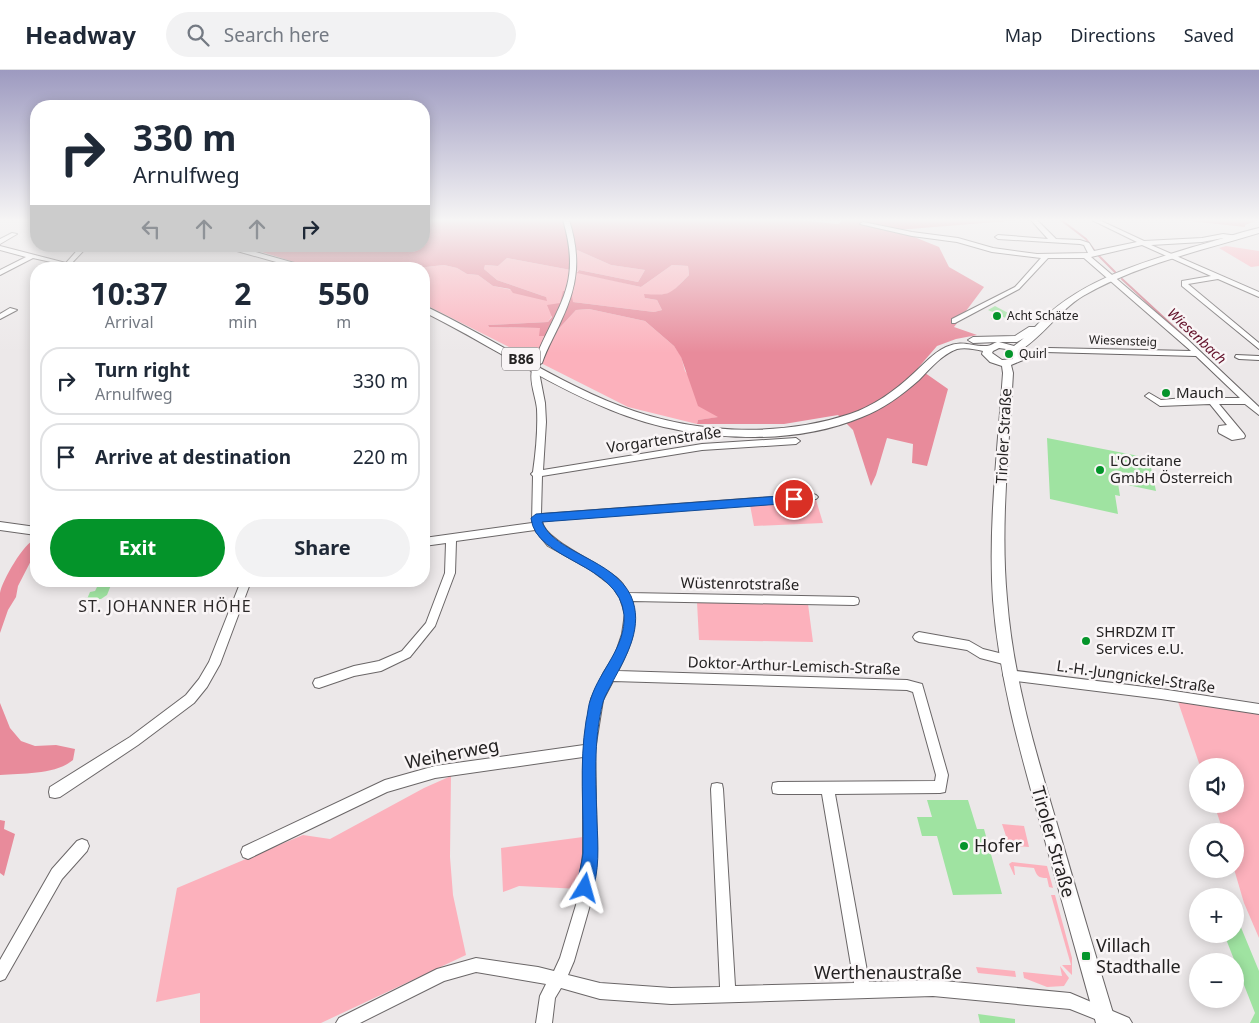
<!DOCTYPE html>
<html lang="en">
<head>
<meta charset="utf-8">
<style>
	body { margin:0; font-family:"Noto Sans",sans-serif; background:#f2f2f3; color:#1f2937; height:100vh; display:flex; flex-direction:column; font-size:19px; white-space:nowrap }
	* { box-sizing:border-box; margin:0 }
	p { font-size:16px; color:#747a83 }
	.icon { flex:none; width:28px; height:28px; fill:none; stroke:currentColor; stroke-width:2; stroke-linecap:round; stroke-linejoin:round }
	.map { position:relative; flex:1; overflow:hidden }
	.side { position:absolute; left:30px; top:192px; width:400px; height:325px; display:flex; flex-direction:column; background:#fff; border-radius:20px; box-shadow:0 2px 12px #0003 }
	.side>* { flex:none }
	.banner { position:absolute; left:30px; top:30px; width:400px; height:152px; border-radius:20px; box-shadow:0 2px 12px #0003; background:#fff; color:#1f2937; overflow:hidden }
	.fabs { position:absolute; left:1189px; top:688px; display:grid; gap:10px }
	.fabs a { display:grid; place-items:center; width:55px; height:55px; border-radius:50%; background:#fff; box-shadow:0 2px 12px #0003; font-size:25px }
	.pin { position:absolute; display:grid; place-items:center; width:42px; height:42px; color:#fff; margin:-21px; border:2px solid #fff; border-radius:50%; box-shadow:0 1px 5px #0007 }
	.me { position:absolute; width:55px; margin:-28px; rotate:8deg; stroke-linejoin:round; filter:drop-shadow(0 0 4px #0008) }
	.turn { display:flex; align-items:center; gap:18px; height:105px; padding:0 20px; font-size:22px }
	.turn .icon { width:65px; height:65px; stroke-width:2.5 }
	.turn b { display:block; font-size:35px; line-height:42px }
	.lanes { display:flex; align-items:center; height:48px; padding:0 20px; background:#0003; justify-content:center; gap:25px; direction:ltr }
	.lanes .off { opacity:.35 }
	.eta { display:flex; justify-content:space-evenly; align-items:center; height:85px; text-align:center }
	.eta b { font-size:30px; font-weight:700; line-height:35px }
	.cta { display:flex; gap:10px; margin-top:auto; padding:10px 20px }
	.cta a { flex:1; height:58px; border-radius:30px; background:#04942a; color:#fff; font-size:20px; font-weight:700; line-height:58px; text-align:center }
	.cta a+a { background:#f2f2f3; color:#1f2937 }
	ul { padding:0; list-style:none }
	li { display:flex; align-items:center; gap:15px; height:68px; margin:0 10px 8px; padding:0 10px; border:2px solid #e0e1e3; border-radius:20px }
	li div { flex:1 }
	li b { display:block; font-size:19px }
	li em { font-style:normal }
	header { display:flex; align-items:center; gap:30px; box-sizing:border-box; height:70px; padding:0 25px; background:#fff; border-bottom:1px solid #e0e1e3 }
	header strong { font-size:24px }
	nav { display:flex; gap:28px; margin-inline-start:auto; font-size:18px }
	.search { width:350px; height:45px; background:#f2f2f3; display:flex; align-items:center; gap:12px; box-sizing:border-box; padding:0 18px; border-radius:28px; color:#747a83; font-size:19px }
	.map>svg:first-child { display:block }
</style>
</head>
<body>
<header>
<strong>Headway</strong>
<div class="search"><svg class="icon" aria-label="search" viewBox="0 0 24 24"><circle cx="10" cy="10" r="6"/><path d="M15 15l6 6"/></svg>Search here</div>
<nav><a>Map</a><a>Directions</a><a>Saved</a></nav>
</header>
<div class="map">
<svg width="1259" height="953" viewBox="0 0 1259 953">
	<rect width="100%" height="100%" fill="#ece8e9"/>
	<!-- green -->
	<path fill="#fcb1bc" d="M 1226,176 L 1259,181 L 1259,196 L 1251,197 L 1219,178 Z
		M 577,180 L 611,195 L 645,200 L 638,212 L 579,200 L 577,202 L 641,217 L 672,195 L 688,196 L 689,205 L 671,223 L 645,228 L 657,230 L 662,240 L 654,242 L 573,232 L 560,233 L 548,252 L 488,255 L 489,257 L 540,258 L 552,266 L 576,240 L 589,239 L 645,251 L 674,276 L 681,286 L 685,301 L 719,347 L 698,350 L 697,354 L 628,337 L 424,234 L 424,199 L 408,199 L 444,195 L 457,198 L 467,204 L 478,205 L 493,216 L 546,227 L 497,210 L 484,199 L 485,195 L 498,196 L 507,188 L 571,200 Z
		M 816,430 L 823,453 L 754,456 L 750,435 Z
		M 697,532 L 808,534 L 813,572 L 699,570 Z
		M 1176,626 L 1259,641 L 1259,868 L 1244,833 L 1234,799 L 1235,761 L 1223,761 L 1214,734 L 1235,734 L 1235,696 L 1200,696 Z
		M 451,706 L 450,787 L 453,825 L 466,885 L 321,953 L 200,953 L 200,923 L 156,932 L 177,818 L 303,765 L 330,769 L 424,718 Z
		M 1002,754 L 1024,756 L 1029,777 L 1002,775 L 1001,773 L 1008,772 Z
		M 583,767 L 580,819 L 519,816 L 503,822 L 501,778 Z
		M 1012,792 L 1047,796 L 1053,818 L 1049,817 L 1047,808 C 1038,808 1037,806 1034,798 L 1014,796 L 1015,805 L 1014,805 L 1009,794 Z
		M 1051,825 L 1055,825 L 1072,888 L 1072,905 L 1062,895 L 1071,895 Z
		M 1060,896 L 1069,908 L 1064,916 L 1047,917 L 1024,908 L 1023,902 L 1062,906 Z
		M 976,897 L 1015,901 L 1016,907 L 978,903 Z"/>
	<!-- forest -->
	<path fill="#e88b9b" d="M 428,150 L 797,150 L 838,154 L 843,150 L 1020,150 L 897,160 L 939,177 L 949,197 L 984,217 L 954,257 L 977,265 L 956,269 L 937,276 L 918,298 L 948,319 L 927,396 L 912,393 L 913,374 L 887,368 L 876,405 L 871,416 L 853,360 L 838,345 L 784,354 L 697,354 L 698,350 L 718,347 L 698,336 L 681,287 L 674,276 L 645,251 L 589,239 L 576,240 L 552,266 L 539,266 L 540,258 L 489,257 L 488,255 L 548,252 L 552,247 L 547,235 L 560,233 L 563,221 L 571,221 L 573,232 L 654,242 L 662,240 L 657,230 L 645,228 L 644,224 C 671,226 670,224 689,205 L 688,196 L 672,195 L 641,217 L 577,203 L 579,200 L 638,212 L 645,200 L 611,195 L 577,180 L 571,200 L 507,188 L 498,196 L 485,195 L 484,199 L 497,210 L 546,227 L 547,231 L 513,223 L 510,219 L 493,216 L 478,205 L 467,204 L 457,198 L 444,195 L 408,199 L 316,199 L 243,176 L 424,176 L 424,151 Z
		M 1180,150 L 1259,150 L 1245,155 L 1245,157 Z
		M 36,469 L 36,481 L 18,516 L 16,527 L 8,540 L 0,563 C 0,550 0,536 0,523 C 2,511 24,472 36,469 Z
		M 0,633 L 10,658 L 21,671 L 35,676 L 56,675 L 75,679 L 73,690 C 55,705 23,703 0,705 Z
		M 0,750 L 5,751 L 4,759 L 15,764 L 4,806 L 0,803 Z"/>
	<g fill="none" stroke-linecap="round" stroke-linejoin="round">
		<!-- stream -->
		<path stroke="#ce7484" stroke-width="2" d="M 1061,150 L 1086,169 L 1097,184 L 1115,202
			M 1122,209 L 1189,271"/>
	</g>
	<!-- building -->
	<path fill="#9fe3a1" d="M 995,236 L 1010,244 L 1008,249 L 1001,246 L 997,251 L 991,249 L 995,243 L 988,240 Z
		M 1047,368 L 1149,388 L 1156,421 L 1118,413 L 1120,426 L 1115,425 L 1118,444 L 1050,429 Z
		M 111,515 L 107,525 L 101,529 L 87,529 L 90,522 L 95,521 L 97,517 Z
		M 927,730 L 968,730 L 977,759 L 984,759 L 1002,824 L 953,825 L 937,766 L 922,766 L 917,747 L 932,747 Z
		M 1235,843 L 1259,901 L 1259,953 L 1250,953 L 1255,943 L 1224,864 L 1235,864 Z
		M 978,944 L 1015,949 L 1015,953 L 980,953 Z"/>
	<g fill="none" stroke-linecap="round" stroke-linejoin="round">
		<!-- minor casing -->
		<g stroke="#6a6667" stroke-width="2">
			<path id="minor" d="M 563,150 L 569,150 C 581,188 578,215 561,251 C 555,265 547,278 542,293 L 538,295 L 534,293 L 536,287 C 559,232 582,214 563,150 Z
				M 1031,150 L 1037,150 L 1056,169 L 1080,170 L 1089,173 L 1094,181 L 1137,172 L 1092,150 L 1099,150 L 1144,171 L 1202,168 L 1223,164 L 1238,166 L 1239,167 L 1236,169 L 1223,168 L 1202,172 L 1151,175 L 1259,222 L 1259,227 L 1218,209 L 1188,214 L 1259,273 L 1259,279 L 1182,216 L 1182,211 L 1211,206 L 1142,175 L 1091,187 L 1187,269 L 1259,337 L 1259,345 L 1245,334 L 1219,334 L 1244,364 L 1245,366 L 1244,368 L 1232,370 L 1219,363 L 1218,361 L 1219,356 L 1227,355 L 1210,334 L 1160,336 L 1145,326 L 1149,323 L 1161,330 L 1184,328 L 1240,328 L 1196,286 L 1045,282 L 1045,278 L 1048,278 L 1191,281 L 1084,188 L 1048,188 L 1019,219 L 955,253 L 952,253 L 952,249 L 1015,217 L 1041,188 L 992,182 L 957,172 L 912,166 L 860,154 L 863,152 L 912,162 L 958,168 L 993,178 L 1037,184 L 1088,183 L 1084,175 L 1080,174 L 998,169 L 995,167 L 998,165 L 1048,169 Z
				M 12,163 L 17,164 L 0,174 L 0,169 Z
				M 0,176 L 66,193 L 81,176 L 88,176 L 69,196 L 33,188 L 0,205 L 0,200 L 26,187 L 0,180 Z
				M 10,238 L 17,240 L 0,249 L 0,244 Z
				M 1236,285 L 1259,286 L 1259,290 L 1239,289 L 1235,287 Z
				M 532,300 L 538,300 L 539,302 L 545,333 L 546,352 L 543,400 L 702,374 L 796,368 L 800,371 L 796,374 L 702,380 L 542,406 L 541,444 L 813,424 L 816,425 L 818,427 L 816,429 L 542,451 C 544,471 603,494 619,510 C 623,513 625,518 628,523 L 854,527 L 858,528 L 859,531 L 858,534 L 854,535 L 632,531 C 639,557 630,578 618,601 L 907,610 L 922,614 L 948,705 L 945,722 L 940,723 L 835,724 L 869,912 L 933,910 L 1070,923 L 1129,948 L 1132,953 L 1105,953 L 1070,939 L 933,926 L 671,934 L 600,929 L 561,918 L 555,928 L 552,953 L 536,953 L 540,926 L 546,914 L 476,902 L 444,911 L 360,953 L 336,953 L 339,948 L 437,899 L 476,888 L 538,897 L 554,901 L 560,888 L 576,835 L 583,784 L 583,687 L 435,708 L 387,722 L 248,789 L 243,787 L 241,782 L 243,777 L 385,710 L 435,696 L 584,675 L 591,629 L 604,602 L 615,585 L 622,564 L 625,544 L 620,528 L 612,516 L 591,500 L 548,476 L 535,460 L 456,471 L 455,503 L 435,556 L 410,587 L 381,601 L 354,606 L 319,618 L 315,617 L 313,613 L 315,609 L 319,608 L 354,596 L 379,591 L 402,581 L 426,553 L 445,503 L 446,473 L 424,476 L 424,468 L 532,453 L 533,406 L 531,404 L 533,402 C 536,381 538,360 537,339 C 536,327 529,312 532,300 ZM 613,611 L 907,620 L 913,622 L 936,705 L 935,711 L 778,712 L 773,713 L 772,718 L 773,723 L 778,724 L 822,724 L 854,913 L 735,916 L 723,719 L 722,714 L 717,713 L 712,714 L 711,719 L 720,917 L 671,918 L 600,913 L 568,905 L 574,891 L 590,835 L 597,784 L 595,680 L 603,630 Z
				M 0,452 L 36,457 L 36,465 L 0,460 Z
				M 241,511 L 251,511 L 220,594 L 207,617 L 194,633 L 138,675 L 60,727 L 55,728 L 50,727 L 49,722 L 50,717 L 130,667 L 186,625 L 199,609 L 209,592 Z
				M 919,562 L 969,571 L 983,579 L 1011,586 L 1013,590 L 1011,594 L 1007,595 L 980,588 L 967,580 L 919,572 L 915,570 L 913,567 L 915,564 Z
				M 1009,600 L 1161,619 L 1259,634 L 1259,644 L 1161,629 L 1009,610 L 1005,609 L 1003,605 L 1005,601 Z
				M 82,769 L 87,771 L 89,776 L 87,781 L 62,809 L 5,909 L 0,911 L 0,890 L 52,799 L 77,771 Z"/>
		</g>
		<!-- major casing -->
		<g stroke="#6a6667" stroke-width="2">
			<path id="major" d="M 1259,158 L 1259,163 C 1200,181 1136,195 1083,226 C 1058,241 1043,267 1019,281 L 1023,285 L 1023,290 L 1011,295 L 1013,303 C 1009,378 1000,454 1007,529 C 1013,607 1035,680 1057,754 C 1076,820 1096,887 1116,953 L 1096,953 C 1078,887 1059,822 1041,756 C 1020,681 999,608 993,530 C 988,455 998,378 1003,303 L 1002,296 L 990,292 L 982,284 L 983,281 C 975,279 965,277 957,279 C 941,285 930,299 919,310 C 902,325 883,339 862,347 C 829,361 791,367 755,367 C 706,367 657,359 611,340 C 546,314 487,273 424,242 L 424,236 L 427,237 C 492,268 553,310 620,336 C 692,364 777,368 850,344 C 874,336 896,320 914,303 C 924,294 933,283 946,277 C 963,269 971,277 987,276 C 990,276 994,273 997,272 L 973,273 L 968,270 L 973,267 L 1015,266 L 1029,257 L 1035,257 C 1076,212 1137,194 1193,177 C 1215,171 1237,163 1259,158 ZM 1024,268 L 1014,276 L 999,272 L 1017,272 ZM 999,278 L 1006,279 L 1013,286 L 1013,289 L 1002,290 L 992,283 L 993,281 Z
				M 219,176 L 234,176 L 316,199 L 301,199 Z"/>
		</g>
		<!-- minor -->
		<use href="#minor" fill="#fff" fill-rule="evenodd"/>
		<!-- major -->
		<use href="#major" fill="#fff" fill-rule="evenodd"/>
	</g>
	<!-- sky -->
	<linearGradient id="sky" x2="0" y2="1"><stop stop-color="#9d9ac0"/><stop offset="0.53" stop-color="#f6f5f5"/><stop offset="1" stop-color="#f6f5f5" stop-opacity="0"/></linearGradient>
	<rect width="1259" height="283" fill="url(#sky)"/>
	<!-- route -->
	<path fill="#1a73e8" stroke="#114b97" d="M 794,425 L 800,429 L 794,433 L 542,452 C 554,483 614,489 631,526 C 644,556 627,585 613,611 C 610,618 605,625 603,632 C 593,671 596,712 597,752 C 598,775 600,802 591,824 L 585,826 L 580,824 C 575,811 582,796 583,783 C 584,738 579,695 586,651 C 588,643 588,635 591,628 C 600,600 626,577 624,545 C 620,493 535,491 531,448 L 536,444 Z"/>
	<!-- markers -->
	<g fill="#04942a" stroke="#f9f5f6" stroke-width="2">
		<circle cx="997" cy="246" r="5"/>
		<circle cx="1009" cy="284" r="5"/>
		<circle cx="1166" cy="323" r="5"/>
		<circle cx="1100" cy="400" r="5"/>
		<circle cx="1086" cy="571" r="5"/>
		<circle cx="964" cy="776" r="5"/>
		<rect x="1081" y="881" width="10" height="10" rx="2.5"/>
	</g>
	<g text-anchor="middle" stroke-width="5" stroke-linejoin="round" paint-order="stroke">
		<!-- far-poi labels -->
		<g font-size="12" fill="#242222" stroke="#f9f5f6" text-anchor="start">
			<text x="1007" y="250">Acht Schätze</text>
			<text x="1019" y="288">Quirl</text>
		</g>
		<!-- far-street labels -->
		<g font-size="12" fill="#242222" stroke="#f9f5f6">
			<text transform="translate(1123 271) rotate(2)" y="4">Wiesensteig</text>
		</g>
		<!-- far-water labels -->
		<g font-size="14" font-style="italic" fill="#621029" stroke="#f9f5f6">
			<text transform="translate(1197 266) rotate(43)" y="5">Wiesenbach</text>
		</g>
		<!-- shield labels -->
		<rect fill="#f9f5f6" stroke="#646162" stroke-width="1" x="502" y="277.5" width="38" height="23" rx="4"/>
		<g font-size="14" font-weight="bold" fill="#242222">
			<text x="521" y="294">B86</text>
		</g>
		<!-- poi labels -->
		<g font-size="15" fill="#242222" stroke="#f9f5f6" text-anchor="start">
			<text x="1176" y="328">Mauch</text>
			<text x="1110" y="396">L'Occitane<tspan x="1110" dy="17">GmbH Österreich</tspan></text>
			<text x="1096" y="567">SHRDZM IT<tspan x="1096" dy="17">Services e.U.</tspan></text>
		</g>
		<!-- street labels -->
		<g font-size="15" fill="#242222" stroke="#f9f5f6">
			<text transform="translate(1004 366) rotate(-87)" y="5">Tiroler Straße</text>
			<text transform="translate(664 370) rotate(-8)" y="5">Vorgartenstraße</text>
			<text transform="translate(740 514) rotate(1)" y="5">Wüstenrotstraße</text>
			<text transform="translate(794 596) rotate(2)" y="5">Doktor-Arthur-Lemisch-Straße</text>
			<text transform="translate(1136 607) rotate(8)" y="5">L.-H.-Jungnickel-Straße</text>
		</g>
		<!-- neighbourhood labels -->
		<g font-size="16" letter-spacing="1" fill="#2c2929" stroke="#f9f5f6">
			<text x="165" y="542">ST. JOHANNER HÖHE</text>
		</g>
		<!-- near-street labels -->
		<g font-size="18" fill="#242222" stroke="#f9f5f6">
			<text transform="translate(452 684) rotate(-11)" y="6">Weiherweg</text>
			<text transform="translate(1053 772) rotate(74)" y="6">Tiroler Straße</text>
			<text x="888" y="909">Werthenaustraße</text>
		</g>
		<!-- near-poi labels -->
		<g font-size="18" fill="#242222" stroke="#f9f5f6" text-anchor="start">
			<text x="974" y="782">Hofer</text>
			<text x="1096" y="882">Villach<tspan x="1096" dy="21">Stadthalle</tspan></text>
		</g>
	</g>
</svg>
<div class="fabs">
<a><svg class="icon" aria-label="sound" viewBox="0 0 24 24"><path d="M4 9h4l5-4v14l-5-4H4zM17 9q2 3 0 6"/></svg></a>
<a><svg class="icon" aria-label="search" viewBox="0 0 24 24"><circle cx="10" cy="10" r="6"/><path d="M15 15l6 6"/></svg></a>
<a>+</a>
<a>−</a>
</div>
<div class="pin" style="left:794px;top:429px;background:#d93025"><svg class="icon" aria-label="arrive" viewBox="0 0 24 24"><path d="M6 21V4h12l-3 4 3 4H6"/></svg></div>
<svg class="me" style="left:585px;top:818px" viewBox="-20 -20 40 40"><path d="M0-17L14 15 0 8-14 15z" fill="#1a73e8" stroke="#fff" stroke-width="4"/></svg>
<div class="banner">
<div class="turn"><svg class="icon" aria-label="right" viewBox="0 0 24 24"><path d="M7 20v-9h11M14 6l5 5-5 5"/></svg><div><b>330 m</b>Arnulfweg</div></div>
<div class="lanes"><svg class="icon off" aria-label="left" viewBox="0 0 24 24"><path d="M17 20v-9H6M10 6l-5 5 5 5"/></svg><svg class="icon off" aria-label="ahead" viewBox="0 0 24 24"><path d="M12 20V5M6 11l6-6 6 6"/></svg><svg class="icon off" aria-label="ahead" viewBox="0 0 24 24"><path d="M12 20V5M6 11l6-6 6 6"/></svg><svg class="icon" aria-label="right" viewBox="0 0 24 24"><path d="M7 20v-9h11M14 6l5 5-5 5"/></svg></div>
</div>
<section class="side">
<div class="eta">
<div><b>10:37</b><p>Arrival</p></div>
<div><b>2</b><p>min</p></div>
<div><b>550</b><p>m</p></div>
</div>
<ul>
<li><svg class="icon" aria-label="right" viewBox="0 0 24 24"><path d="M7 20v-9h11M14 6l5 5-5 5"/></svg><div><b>Turn right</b><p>Arnulfweg</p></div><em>330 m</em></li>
<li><svg class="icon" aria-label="arrive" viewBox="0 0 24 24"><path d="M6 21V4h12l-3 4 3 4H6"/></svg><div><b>Arrive at destination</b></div><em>220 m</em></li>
</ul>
<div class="cta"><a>Exit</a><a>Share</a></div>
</section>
</div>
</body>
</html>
